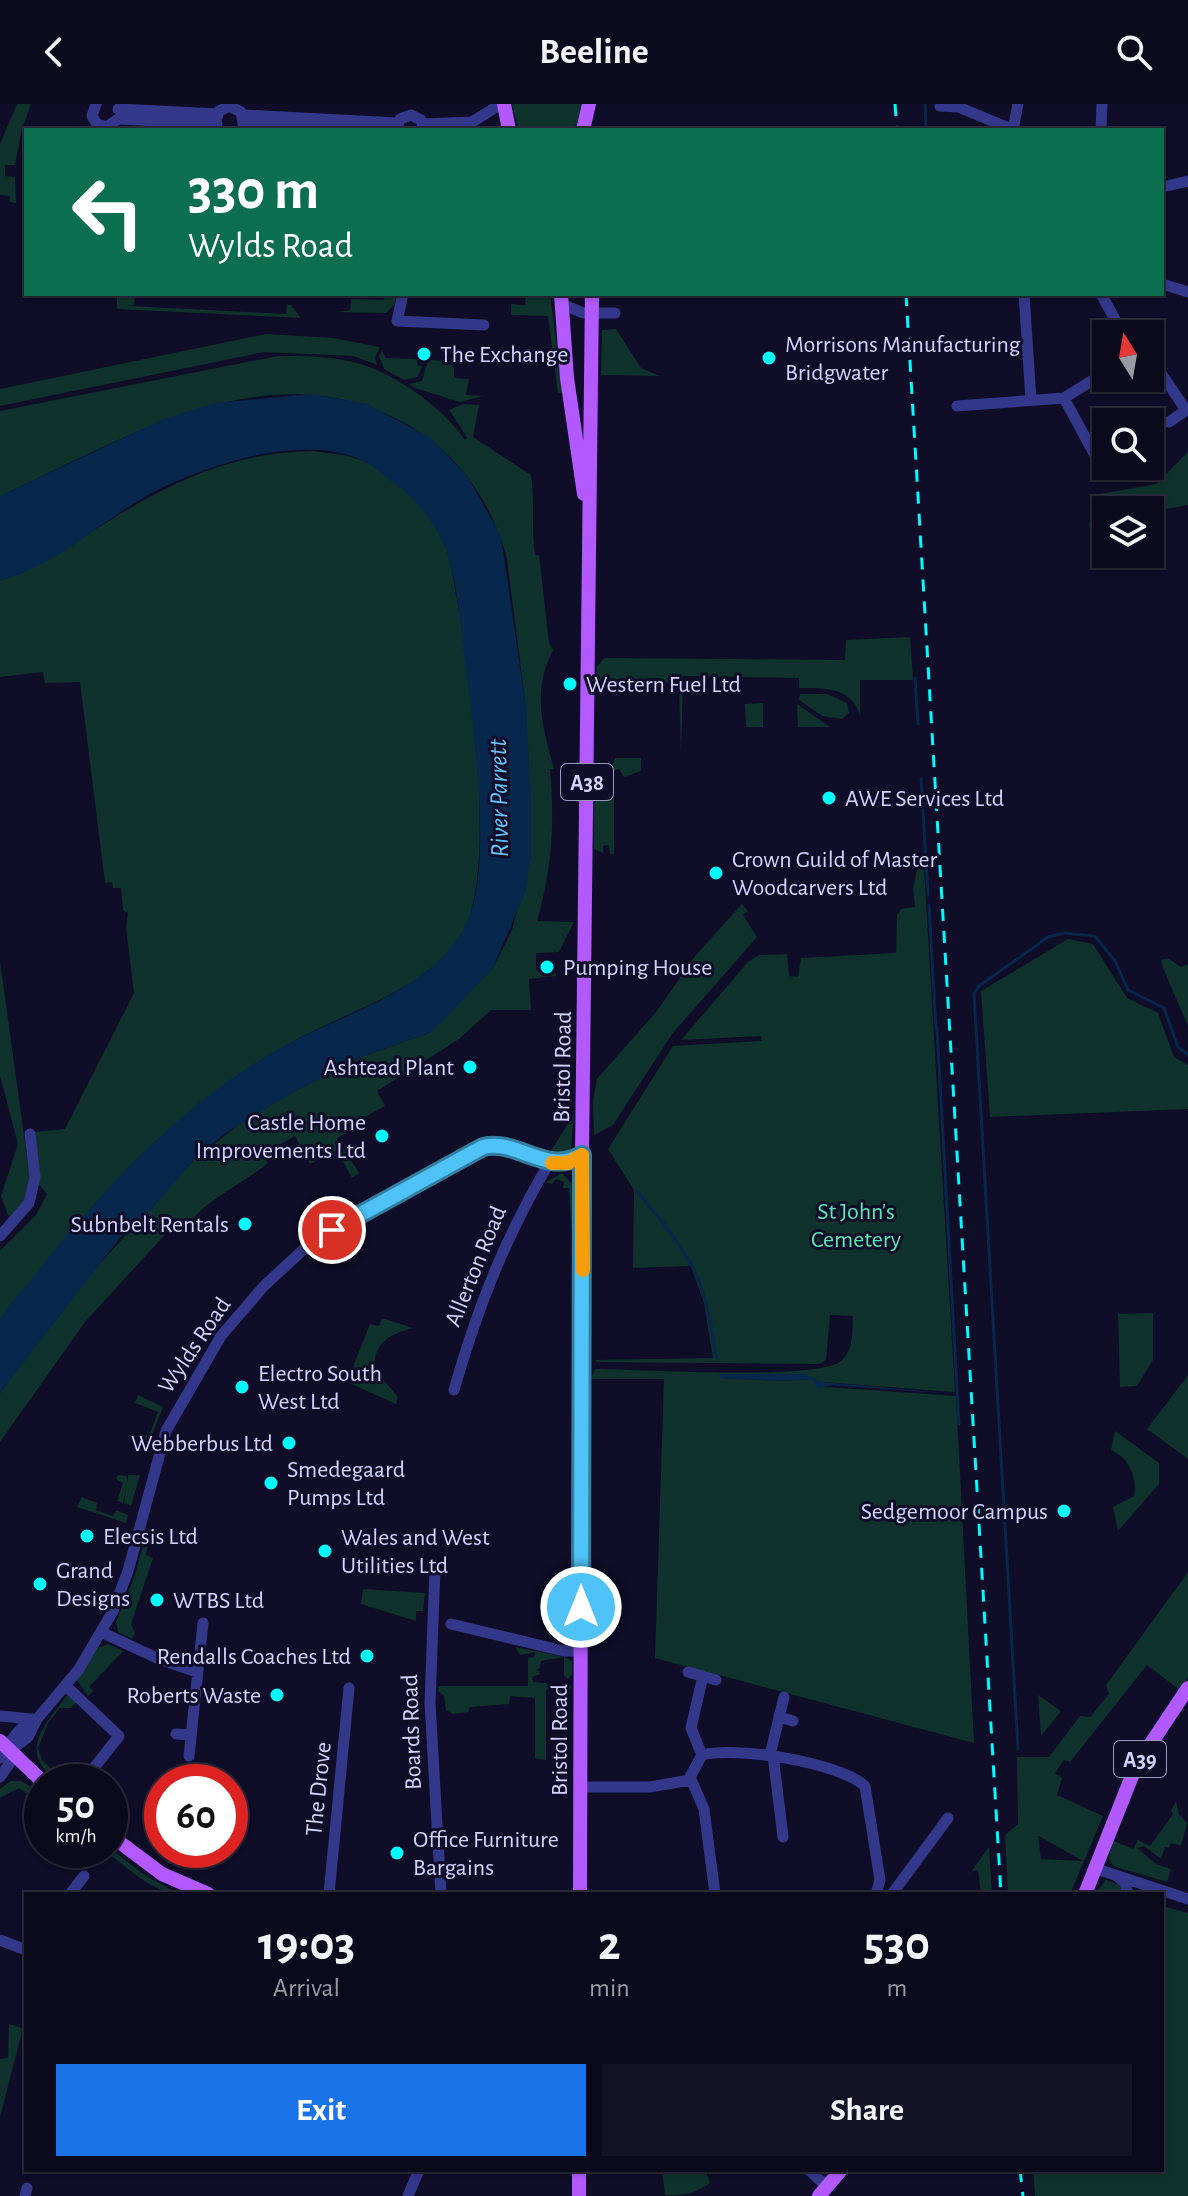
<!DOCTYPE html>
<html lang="en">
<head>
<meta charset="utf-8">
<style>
	body { margin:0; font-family:"Alegreya Sans",sans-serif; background:#141326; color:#f1f3f6; height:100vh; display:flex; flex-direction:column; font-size:30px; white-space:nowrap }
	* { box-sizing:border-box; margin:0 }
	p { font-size:26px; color:#9a9aa4 }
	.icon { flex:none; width:44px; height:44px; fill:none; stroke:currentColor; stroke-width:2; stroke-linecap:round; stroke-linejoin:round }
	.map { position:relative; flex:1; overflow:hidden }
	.side { position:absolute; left:24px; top:1788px; width:1140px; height:280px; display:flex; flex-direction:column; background:#0b0a1d; border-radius:0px; box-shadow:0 2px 6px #0004,0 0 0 2px #2b2b3b }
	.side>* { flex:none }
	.top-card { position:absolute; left:24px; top:24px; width:1140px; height:168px; border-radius:0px; box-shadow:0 2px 6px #0004,0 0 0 2px #2b2b3b; background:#0b6e4f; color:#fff; overflow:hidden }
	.needle { width:52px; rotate:349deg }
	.controls { position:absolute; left:1092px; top:216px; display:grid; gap:16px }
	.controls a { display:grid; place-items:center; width:72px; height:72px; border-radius:0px; background:#0b0a1d; box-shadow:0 2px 6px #0004,0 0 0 2px #2b2b3b; font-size:40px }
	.speed { position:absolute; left:24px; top:1660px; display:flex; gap:16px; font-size:40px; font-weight:700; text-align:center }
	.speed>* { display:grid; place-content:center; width:104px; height:104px; border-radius:50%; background:#0b0a1d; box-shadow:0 2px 6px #0004,0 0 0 2px #2b2b3b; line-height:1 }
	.speed small { font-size:20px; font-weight:400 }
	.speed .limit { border:12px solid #d22; background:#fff; color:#111 }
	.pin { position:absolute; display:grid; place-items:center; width:68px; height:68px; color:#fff; margin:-34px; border:4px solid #fff; border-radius:50%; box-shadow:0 2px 8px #0007 }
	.me { position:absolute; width:88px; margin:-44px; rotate:0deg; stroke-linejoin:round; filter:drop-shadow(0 0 6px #0008) }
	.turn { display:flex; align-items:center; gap:28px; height:168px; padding:0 32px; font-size:36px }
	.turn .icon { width:104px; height:104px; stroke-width:2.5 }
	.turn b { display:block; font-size:56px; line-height:68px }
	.eta { display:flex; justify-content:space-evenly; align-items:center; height:136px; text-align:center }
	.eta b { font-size:48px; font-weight:700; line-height:56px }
	.primary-button { display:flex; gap:16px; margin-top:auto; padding:16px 32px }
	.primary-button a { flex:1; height:92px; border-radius:0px; background:#1a73e8; color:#fff; font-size:32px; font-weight:700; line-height:92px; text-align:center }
	.primary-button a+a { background:#141326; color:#f1f3f6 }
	header { display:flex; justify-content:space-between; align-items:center; height:104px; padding:0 32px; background:#0b0a1d; font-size:36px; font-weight:700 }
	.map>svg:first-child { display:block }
</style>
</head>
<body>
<header><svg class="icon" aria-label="back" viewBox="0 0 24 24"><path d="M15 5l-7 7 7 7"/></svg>Beeline<svg class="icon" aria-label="search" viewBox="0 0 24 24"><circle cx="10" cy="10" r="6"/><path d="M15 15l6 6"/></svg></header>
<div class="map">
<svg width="1188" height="2092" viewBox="0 0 1188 2092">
	<rect width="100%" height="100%" fill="#0f0d27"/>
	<!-- green -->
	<path fill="#0f322d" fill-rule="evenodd" d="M 17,0 L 31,0 L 22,25 L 15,61 L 5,61 L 5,72 L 15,73 L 16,99 L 10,98 L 10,92 L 0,91 L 0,40 Z
		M 512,0 L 581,0 L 579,15 L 573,26 L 519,26 Z
		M 117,190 L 135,190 L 134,201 L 130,202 L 286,210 L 287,200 L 291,201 L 301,214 L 117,205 Z
		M 385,190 L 396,190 L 395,200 L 386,209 L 339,208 L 350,206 L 351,195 L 384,196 Z
		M 526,190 L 550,190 L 563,288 L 558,289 L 548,212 L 511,211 L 511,200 L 525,201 Z
		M 616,225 L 641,264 L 660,272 L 601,271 L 602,226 Z
		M 266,230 L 333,234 L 380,243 L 375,254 L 377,261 L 353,252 L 264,248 L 0,302 L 0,285 Z
		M 382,247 L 386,254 L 418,255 L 417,261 L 422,262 L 418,273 L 404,276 L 384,265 L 379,252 Z
		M 278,252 C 303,252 329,252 353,258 C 392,267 443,303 465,336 L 467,333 L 449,306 L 463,300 L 479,301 L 473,333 L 531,371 C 535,398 531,423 535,451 L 539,451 L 549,539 L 553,546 C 532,587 542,622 554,665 L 550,665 C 555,718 552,766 537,817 L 574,818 L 559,848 L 536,849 L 536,866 L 556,869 L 556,872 L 529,875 L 531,906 L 491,906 L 459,935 L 377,987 L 385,1002 L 359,1016 L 362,1021 L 337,1034 L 359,1069 L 352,1074 L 337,1046 L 310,1060 L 295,1032 L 270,1046 L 266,1055 L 268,1059 C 236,1085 202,1096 181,1131 L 172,1123 L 85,1218 L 0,1338 L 0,1289 L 85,1176 L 193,1057 L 247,1014 L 295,987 L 361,953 L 429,929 L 493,864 L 512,826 L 531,751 L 526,604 L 507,455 C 493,401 459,350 410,322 C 270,241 128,334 0,392 L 0,307 Z
		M 428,256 L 446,257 L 454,264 L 454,274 L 469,275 L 466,291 L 483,292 L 460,298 L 415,284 L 409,280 L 422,277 Z
		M 311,347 C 328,349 347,350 364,357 C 400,373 435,411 448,449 C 452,463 454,481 457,496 C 471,569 493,747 469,814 C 444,885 338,908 280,945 C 162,1018 84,1108 0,1217 L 0,1147 L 36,1111 L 47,1090 L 38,1079 L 34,1028 L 65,1025 L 134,889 L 126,824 L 128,809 L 123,806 L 121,784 L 113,784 L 112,778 L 105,779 L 80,578 L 45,579 L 43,568 L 0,573 L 0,476 C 33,469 65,444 93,427 C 163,382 225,349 311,347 Z
		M 1188,348 L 1188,401 L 1150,408 L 1106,406 L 1106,419 L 1089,423 L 1094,391 L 1156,380 Z
		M 910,533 L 913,576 L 860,576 L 860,611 C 851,583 825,584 799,584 L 799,574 L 683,572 L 681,654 L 679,579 L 596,578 L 597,563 L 604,554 L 845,556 L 846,536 Z
		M 800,590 L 827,590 L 847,599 L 849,609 L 842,615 L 822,612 L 799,596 Z
		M 763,599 L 763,623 L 746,623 L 745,600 Z
		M 797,600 L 830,623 L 798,623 Z
		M 615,654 L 641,654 L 641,667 L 624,673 L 619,665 L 613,667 L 614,674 L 595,672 L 610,669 Z
		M 598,685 L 603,685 L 603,693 L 609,693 L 609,685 L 614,685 L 614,750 L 610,750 L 609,741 L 603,742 L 603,749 L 594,745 L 594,689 Z
		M 924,764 L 955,1288 L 823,1278 L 826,1283 L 956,1292 L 974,1639 L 655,1554 L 664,1275 L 591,1275 L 595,1265 C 636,1265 818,1277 841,1257 C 854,1246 852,1228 853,1212 L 830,1211 L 826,1256 L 819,1260 L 597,1258 L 595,1256 L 713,1254 L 704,1199 L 691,1162 L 633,1164 L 634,1086 L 608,1045 L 673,942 L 762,937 L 761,932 L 681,936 L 748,858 L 759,851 L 787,850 L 789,872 L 798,873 L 801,854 L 896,849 L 897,811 L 901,805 L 915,803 L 913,785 L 917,766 ZM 720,1270 L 797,1271 L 810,1275 L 782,1277 L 722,1274 Z
		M 742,800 L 748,807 L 743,811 L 757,833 L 672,930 L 613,1021 L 594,1031 L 593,997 L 597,975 L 656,908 L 696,851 Z
		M 1068,835 L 1093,840 L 1127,894 L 1158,909 L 1174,953 L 1188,961 L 1188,1005 L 990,1013 L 981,887 Z
		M 1168,854 L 1181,863 L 1188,860 L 1188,922 L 1163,864 L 1161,856 Z
		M 0,857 L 30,1075 L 24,1098 L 13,1113 L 8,1111 L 1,1092 L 18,1040 L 0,972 Z
		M 574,1010 L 571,1045 L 563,1051 L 549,1050 Z
		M 562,1069 L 573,1081 L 575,1177 L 569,1084 L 563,1084 L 564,1078 L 556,1075 L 552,1080 L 546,1078 Z
		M 1153,1209 L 1153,1256 L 1137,1282 L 1120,1283 L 1118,1210 Z
		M 382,1214 L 413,1224 C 390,1230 372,1239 375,1266 L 398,1293 L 396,1300 L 347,1278 L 370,1220 L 379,1222 Z
		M 1188,1271 L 1188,1355 L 1147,1325 Z
		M 138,1291 L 163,1303 L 147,1343 L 141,1335 L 151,1327 L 158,1308 L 135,1299 Z
		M 1115,1327 L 1159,1359 L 1159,1380 L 1118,1427 L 1113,1403 L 1134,1392 C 1137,1372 1130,1355 1111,1346 Z
		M 118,1371 L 126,1372 L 128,1379 L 128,1371 L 140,1371 L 131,1402 L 124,1399 L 127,1380 L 123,1399 L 117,1397 L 123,1379 L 116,1375 Z
		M 82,1393 L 97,1399 L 96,1406 L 113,1412 L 116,1406 L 128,1411 L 126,1419 L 77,1403 Z
		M 148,1424 L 151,1425 L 146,1451 L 153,1454 L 131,1520 L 135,1530 L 132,1535 L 118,1528 L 116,1518 L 134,1474 Z
		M 1188,1468 L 1188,1573 L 1181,1587 L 1147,1561 L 1070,1658 L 1064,1656 L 1055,1669 L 1062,1674 L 1057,1691 L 1103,1712 L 1070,1790 L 1008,1790 L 1005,1731 L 1018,1720 L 1017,1653 L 1049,1653 L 1080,1612 L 1090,1613 L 1109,1590 L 1106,1581 ZM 1038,1732 L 1039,1732 L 1083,1757 L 1041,1755 Z
		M 363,1485 L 425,1489 L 423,1507 L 416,1507 L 416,1517 L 361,1500 Z
		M 108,1540 L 123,1547 L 89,1583 L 93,1587 L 88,1592 L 77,1576 L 98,1544 Z
		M 515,1543 L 565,1553 L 572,1557 L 572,1570 L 568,1575 L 564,1572 L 564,1553 L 541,1557 L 540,1564 L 537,1565 L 540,1570 L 532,1573 L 533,1578 L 572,1582 L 570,1585 L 546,1586 L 546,1656 L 535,1654 L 535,1594 L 510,1592 L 509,1600 L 470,1603 L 468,1608 L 453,1610 L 446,1606 L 444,1592 L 438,1587 L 439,1582 L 528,1582 L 528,1554 L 534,1553 L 535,1548 L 520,1551 Z
		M 67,1591 L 76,1598 L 71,1604 L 60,1604 L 48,1619 L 38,1644 L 42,1656 L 58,1671 L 57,1678 C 18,1646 43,1624 67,1591 Z
		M 1038,1591 L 1061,1607 L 1041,1632 Z
		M 11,1677 L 21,1677 L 42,1689 L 42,1701 L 19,1684 L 0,1694 L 0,1685 Z
		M 1176,1697 L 1179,1710 L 1187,1719 L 1181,1742 L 1171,1739 L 1169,1744 L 1165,1743 L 1161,1755 L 1144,1742 L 1137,1744 L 1156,1760 L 1171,1765 L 1167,1778 L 1113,1762 L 1109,1755 L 1112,1736 L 1133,1745 L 1138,1736 L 1150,1742 L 1173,1710 L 1171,1707 Z
		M 989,1743 L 992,1790 L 981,1790 L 978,1766 L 972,1767 L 955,1790 Z
		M 110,1744 L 143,1770 L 179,1790 C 154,1790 123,1760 104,1746 Z
		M 1106,1776 L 1123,1782 L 1125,1790 L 1095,1790 Z
		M 1162,1802 L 1188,1809 L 1188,2092 L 1035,2092 L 1033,2066 L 1162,2066 Z
		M 9,1920 L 23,1924 L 0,2013 L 0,1955 L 8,1954 Z
		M 662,2066 L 705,2066 L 710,2079 C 697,2089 683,2092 665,2091 Z"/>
	<!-- water -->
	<path fill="#07274c" d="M 312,290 L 367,300 L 431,334 L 468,373 L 501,432 L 526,604 L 531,696 L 531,752 L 525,788 L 493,864 L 442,918 L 429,929 L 361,953 L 295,987 L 224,1030 L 193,1057 L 151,1106 L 119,1135 L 0,1289 C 0,1271 0,1232 0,1217 C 5,1202 25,1185 34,1172 C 103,1084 186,995 286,941 C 347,908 436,885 467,818 C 496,758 469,594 461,524 C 458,499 455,470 446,446 C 435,418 417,396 393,378 C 385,372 376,364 367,359 C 310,327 213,359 159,385 C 108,410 56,464 0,476 L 0,392 L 164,315 L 215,299 Z
		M 719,1270 L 803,1270 L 823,1278 L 955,1290 L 831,1281 L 818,1285 L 812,1275 L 782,1277 L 721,1274 Z"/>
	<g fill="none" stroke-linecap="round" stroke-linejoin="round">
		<!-- stream -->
		<path stroke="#07274c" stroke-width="3" d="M 925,0 L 926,26
			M 915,574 L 918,620
			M 921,675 L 928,791
			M 929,801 L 936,925
			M 937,924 L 959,1320
			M 637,1087 C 690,1152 705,1168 716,1254
			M 1018,1645 L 974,889 L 979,882 L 1048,833 L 1064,829 L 1095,832 L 1115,857 L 1128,886 L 1164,904 L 1178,943 L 1188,951"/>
		<!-- minor -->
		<path stroke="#34388b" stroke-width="11" d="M 96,0 L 92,12 L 97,20 L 107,23 L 118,15
			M 940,2 L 958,3 L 1014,26
			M 118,5 L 217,10
			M 243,11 L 398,19
			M 118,15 L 217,20
			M 216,17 L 219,7 L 229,2 L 241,8 L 243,19
			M 423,20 L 472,18 L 501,0
			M 243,21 L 343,26
			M 397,24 L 400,15 L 411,11 L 421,16 L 424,25
			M 1013,26 L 1018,0
			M 1101,26 L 1102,0
			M 1162,83 L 1188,77
			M 1162,180 L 1188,188
			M 403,190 L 397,217 L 484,221
			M 1024,190 L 1031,296
			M 1101,190 L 1123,230
			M 562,200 L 583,209 L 615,209
			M 1150,253 L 1186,306
			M 1064,294 L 1098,357
			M 957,302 L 1064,294 L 1106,268
			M 1169,318 L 1188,305
			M 0,1132 L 29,1099 L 35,1073 L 30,1030
			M 454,1286 C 478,1202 505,1134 549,1059
			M 435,1464 L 430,1599 L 441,1790
			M 451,1520 L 564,1547 L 581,1547
			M 101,1528 L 159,1555 L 197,1568
			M 688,1568 L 716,1576
			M 66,1582 L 119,1632 L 83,1678
			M 0,1612 L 31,1615
			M 779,1613 L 793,1617
			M 176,1630 L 190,1631
			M 702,1651 L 691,1624 L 703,1572
			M 770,1651 L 784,1593
			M 773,1651 L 783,1733
			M 189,1652 L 203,1519
			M 0,1654 L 28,1633 L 37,1615 L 79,1565 L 113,1507 L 128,1467 L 166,1327 L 221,1232 L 264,1182 L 304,1145 L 357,1112 L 483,1043 C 519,1035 546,1072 582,1051
			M 0,1673 L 10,1659 C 5,1637 18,1623 37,1615
			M 581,1683 L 650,1683 L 690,1676
			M 1094,1764 L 1188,1795
			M 1117,1772 L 1125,1779 L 1128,1790
			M 70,1790 L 84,1772
			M 329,1790 L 349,1584
			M 715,1790 L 704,1705 L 690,1673 L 702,1651 C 735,1642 838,1658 865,1682 L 880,1776 L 876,1790
			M 892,1790 L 948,1714
			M 0,1836 L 26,1846
			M 809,2066 L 827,2083
			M 25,2092 L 27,2084
			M 408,2092 L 419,2066"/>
		<!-- major -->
		<path stroke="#b25aff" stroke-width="14" d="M 504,0 L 509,26
			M 583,26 L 589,0
			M 561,190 L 567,274 L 584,390
			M 0,1637 L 43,1678
			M 110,1731 L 162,1770 L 208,1790
			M 580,1790 L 582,1051 L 592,190
			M 1085,1790 L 1136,1662 L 1188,1584
			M 579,2092 L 579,2066
			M 819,2092 L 841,2066"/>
		<!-- rail -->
		<path stroke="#00fcfe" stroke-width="3" stroke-dasharray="12 10" stroke-linecap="butt" d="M 895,0 L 897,26
			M 906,190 L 1001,1790
			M 1020,2066 L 1023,2092"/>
	</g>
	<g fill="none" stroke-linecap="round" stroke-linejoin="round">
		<!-- route casing -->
		<g stroke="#337fa1" stroke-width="20">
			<path id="route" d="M 332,1126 L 483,1043 C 519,1035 546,1072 582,1051 L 581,1503"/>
		</g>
		<!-- route -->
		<use href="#route" stroke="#4fc3f7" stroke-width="14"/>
		<!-- slow -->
		<path stroke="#f59e0b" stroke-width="14" d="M 552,1059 L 568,1059 L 582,1051 L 583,1166"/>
	</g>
	<!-- markers -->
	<g fill="#00fcfe" stroke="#0f0d27" stroke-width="3">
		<circle cx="424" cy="250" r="8"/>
		<circle cx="769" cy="254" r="8"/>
		<circle cx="570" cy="580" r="8"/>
		<circle cx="829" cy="694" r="8"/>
		<circle cx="716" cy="769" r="8"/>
		<circle cx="547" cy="863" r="8"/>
		<circle cx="470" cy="963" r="8"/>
		<circle cx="382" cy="1032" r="8"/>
		<circle cx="245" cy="1120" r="8"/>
		<circle cx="242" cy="1283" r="8"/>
		<circle cx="289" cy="1339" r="8"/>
		<circle cx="271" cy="1379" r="8"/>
		<circle cx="1064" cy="1407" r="8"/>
		<circle cx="87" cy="1432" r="8"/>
		<circle cx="325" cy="1447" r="8"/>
		<circle cx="40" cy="1480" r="8"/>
		<circle cx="157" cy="1496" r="8"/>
		<circle cx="367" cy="1552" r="8"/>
		<circle cx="277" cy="1591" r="8"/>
		<circle cx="397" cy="1749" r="8"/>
	</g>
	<g text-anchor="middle" stroke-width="6" stroke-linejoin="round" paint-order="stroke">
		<!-- shield labels -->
		<g fill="#0f0d27" stroke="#9998be" stroke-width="2">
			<rect x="561" y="660" width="52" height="36" rx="6"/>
			<rect x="1114" y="1637" width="52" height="36" rx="6"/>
		</g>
		<g font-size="22" font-weight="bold" fill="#d4d3ff">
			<text x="587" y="686">A38</text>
			<text x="1140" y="1663">A39</text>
		</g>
		<!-- poi labels -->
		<g font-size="24" fill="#d4d3ff" stroke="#0f0d27" text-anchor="start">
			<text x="785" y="248">Morrisons Manufacturing<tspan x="785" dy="28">Bridgwater</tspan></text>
			<text x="440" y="258">The Exchange</text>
			<text x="586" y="588">Western Fuel Ltd</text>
			<text x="845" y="702">AWE Services Ltd</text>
			<text x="732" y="763">Crown Guild of Master<tspan x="732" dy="28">Woodcarvers Ltd</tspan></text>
			<text x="563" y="871">Pumping House</text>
			<text x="454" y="971" text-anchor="end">Ashtead Plant</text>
			<text x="366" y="1026" text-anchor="end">Castle Home<tspan x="366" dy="28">Improvements Ltd</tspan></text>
			<text x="229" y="1128" text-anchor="end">Subnbelt Rentals</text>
			<text x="258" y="1277">Electro South<tspan x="258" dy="28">West Ltd</tspan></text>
			<text x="273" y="1347" text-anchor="end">Webberbus Ltd</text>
			<text x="287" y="1373">Smedegaard<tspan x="287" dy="28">Pumps Ltd</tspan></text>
			<text x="1048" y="1415" text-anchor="end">Sedgemoor Campus</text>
			<text x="103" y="1440">Elecsis Ltd</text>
			<text x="341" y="1441">Wales and West<tspan x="341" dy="28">Utilities Ltd</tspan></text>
			<text x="56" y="1474">Grand<tspan x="56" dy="28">Designs</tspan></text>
			<text x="173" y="1504">WTBS Ltd</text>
			<text x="351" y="1560" text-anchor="end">Rendalls Coaches Ltd</text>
			<text x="261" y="1599" text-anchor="end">Roberts Waste</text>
			<text x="413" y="1743">Office Furniture<tspan x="413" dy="28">Bargains</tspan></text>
		</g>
		<!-- street labels -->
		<g font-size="24" fill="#d4d3ff" stroke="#0f0d27">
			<text transform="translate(562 963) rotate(-89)" y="8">Bristol Road</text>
			<text transform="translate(475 1162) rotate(-68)" y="8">Allerton Road</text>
			<text transform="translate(194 1241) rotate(-56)" y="8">Wylds Road</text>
			<text transform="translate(411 1628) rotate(-92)" y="8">Boards Road</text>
			<text transform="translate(559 1636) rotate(-90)" y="8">Bristol Road</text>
			<text transform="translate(318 1685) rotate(-84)" y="8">The Drove</text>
		</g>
		<!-- park labels -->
		<g font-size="24" fill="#54ebb7" stroke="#0f0d27">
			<text x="856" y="1115">St John's<tspan x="856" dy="28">Cemetery</tspan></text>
		</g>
		<!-- water labels -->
		<g font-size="26" font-style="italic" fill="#61c5ff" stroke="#0f0d27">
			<text transform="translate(498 694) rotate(-91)" y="9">River Parrett</text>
		</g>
	</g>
</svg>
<div class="controls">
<a><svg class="needle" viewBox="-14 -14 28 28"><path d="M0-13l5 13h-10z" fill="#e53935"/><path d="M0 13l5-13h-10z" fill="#9a9aa4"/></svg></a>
<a><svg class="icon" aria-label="search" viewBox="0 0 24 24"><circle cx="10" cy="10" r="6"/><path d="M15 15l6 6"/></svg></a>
<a><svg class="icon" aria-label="layers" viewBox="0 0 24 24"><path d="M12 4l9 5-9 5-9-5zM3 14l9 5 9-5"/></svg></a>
</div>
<div class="speed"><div>50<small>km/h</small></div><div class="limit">60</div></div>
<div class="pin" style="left:332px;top:1126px;background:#d93025"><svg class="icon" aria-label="arrive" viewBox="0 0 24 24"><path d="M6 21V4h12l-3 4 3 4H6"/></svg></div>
<svg class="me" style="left:581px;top:1503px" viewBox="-20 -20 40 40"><circle r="17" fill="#4fc3f7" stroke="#fff" stroke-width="3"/><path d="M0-11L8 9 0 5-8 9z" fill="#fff"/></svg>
<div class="top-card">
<div class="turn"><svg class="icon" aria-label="left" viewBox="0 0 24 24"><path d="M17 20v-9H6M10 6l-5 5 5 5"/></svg><div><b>330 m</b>Wylds Road</div></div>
</div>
<section class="side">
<div class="eta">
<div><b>19:03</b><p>Arrival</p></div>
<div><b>2</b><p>min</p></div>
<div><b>530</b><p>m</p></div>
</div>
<div class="primary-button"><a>Exit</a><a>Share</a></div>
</section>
</div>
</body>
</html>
